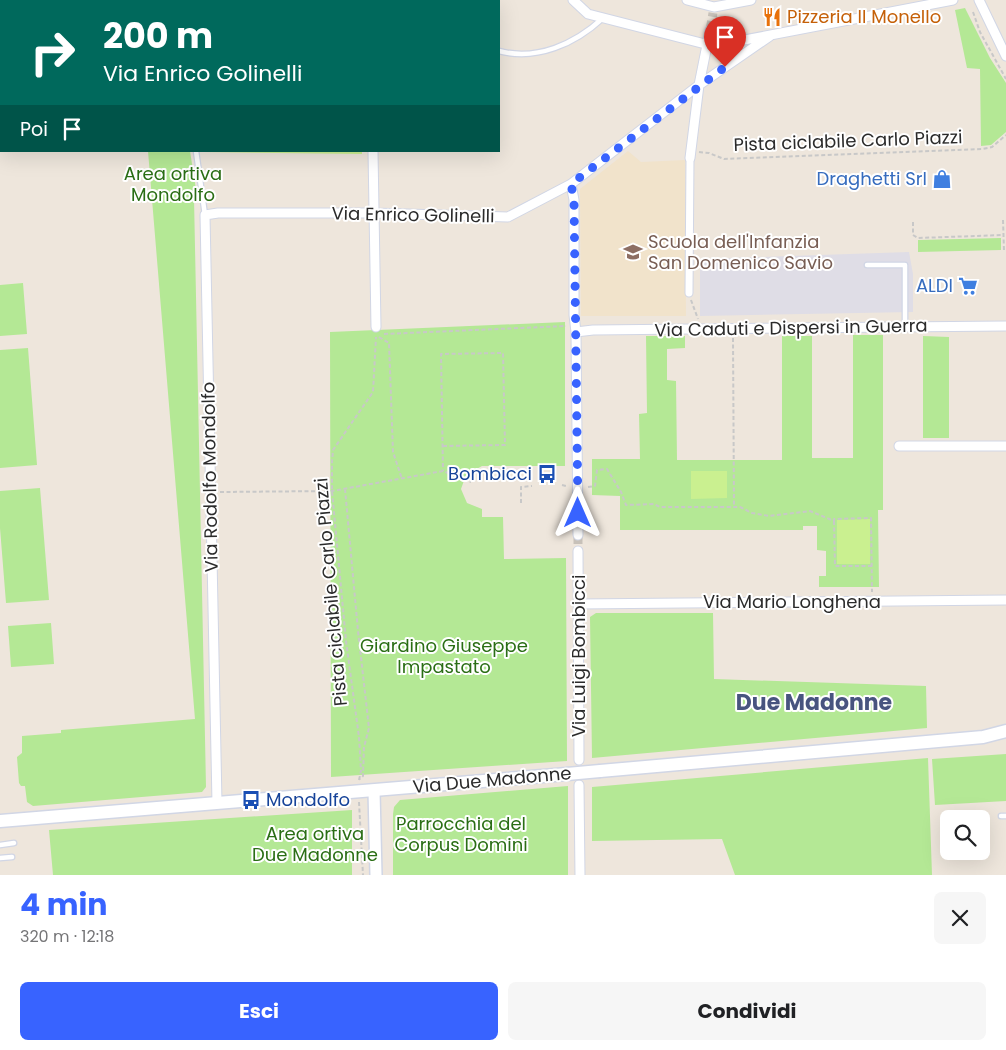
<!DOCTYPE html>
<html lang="it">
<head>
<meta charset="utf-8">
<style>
	body { margin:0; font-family:Poppins,sans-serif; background:#f6f6f6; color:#202124; height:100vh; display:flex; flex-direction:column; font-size:19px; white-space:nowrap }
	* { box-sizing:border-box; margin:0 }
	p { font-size:16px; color:#757577 }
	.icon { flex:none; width:28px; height:28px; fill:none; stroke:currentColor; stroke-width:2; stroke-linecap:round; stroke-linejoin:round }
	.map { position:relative; height:875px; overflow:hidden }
	.sheet { display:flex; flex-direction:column; background:#fff; flex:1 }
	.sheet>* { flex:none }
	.hud { position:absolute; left:0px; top:0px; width:500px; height:152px; box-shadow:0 5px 20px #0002; background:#00695c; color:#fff; overflow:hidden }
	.tools { position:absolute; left:940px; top:810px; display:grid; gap:10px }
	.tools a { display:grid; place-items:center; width:50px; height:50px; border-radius:8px; background:#fff; box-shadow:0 5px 20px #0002; font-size:25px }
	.pin { position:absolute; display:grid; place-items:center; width:42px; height:42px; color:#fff; margin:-51px -21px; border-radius:50% 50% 50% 0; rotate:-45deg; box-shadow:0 0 5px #0007 }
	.pin .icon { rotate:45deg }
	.me { position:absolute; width:55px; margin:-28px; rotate:0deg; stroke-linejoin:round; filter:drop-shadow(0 0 4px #0008) }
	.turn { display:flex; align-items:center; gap:18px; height:105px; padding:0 20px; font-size:22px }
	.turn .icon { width:65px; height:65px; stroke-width:2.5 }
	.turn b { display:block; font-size:35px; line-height:42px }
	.then { display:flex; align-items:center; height:48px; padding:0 20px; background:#0003; gap:10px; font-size:19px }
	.round { display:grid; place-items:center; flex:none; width:52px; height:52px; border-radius:8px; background:#f6f6f6 }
	.summary { display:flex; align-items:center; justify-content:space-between; height:85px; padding:0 20px }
	h1 { font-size:30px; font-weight:700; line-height:38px; color:#3863ff }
	.primary-button { display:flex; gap:10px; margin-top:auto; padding:10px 20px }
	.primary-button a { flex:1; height:58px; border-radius:8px; background:#3863ff; color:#fff; font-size:20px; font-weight:700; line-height:58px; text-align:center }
	.primary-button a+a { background:#f6f6f6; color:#202124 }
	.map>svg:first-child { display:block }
</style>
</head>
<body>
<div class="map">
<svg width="1006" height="875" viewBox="0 0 1006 875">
	<rect width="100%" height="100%" fill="#eee6dc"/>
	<!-- industrial -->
	<path fill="#dfdde6" d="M 909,252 L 913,274 L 913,312 L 700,316 L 700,259 Z"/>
	<!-- education -->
	<path fill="#f1e3cb" d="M 628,151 L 641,162 L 685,160 L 686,316 L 581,316 L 580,189 Z"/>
	<!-- green -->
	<path fill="#b4e895" d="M 965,8 L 990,58 L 1006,83 L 1006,132 L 991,145 L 981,146 L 980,69 L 967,68 L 955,10 Z
		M 148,151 L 190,151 L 197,196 L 194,198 L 206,787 L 202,792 L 33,806 L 27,802 L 25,786 L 21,786 L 19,783 L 17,757 L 22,753 L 22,736 L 61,733 L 61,730 L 195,719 Z
		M 1001,238 L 1001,250 L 918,252 L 918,240 Z
		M 23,283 L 27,334 L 0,336 L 0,285 Z
		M 565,322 L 565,466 L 482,466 L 466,475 L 461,489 L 467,503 L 482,509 L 482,517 L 503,517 L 504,559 L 566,558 L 567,761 L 331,777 L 330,332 Z
		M 853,335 L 883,335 L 883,510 L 878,510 L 879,587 L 819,587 L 819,576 L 826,576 L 826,551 L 817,550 L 817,526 L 803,526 L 803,530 L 620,530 L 620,496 L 592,495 L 592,459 L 640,459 L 639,414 L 647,413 L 646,336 L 685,336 L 685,348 L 667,349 L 667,380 L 676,381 L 677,460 L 782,460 L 782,336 L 812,336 L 812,458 L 853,458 Z
		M 923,336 L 949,337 L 949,438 L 923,438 Z
		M 28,348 L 37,465 L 0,468 L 0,350 Z
		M 40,488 L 49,600 L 6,603 L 0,528 L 0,491 Z
		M 596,613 L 713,613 L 714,679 L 926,686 L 927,728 L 592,758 L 590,617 Z
		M 51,623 L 54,664 L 11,667 L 8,626 Z
		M 1006,754 L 1006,801 L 935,805 L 932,759 Z
		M 928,758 L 932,875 L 735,875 L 722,839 L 592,841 L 592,787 Z
		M 568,786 L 568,875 L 393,875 L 393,814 L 394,807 L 400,800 Z
		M 352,810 L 352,875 L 53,875 L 49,830 Z"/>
	<!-- pitch -->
	<path fill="#caf090" d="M 203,151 L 362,151 L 362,154 L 203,152 Z
		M 691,471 L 727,471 L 727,498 L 691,499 Z
		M 870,519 L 870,564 L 837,564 L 837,520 Z"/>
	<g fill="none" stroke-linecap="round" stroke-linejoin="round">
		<!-- minor-tunnel -->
		<path stroke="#c7c1b9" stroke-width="9" stroke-dasharray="9 4.5" stroke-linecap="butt" d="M 710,30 L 713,13
			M 578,535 L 578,551"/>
		<!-- service casing -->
		<g stroke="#d1d6e5" stroke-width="7">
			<path id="service" d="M 173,0 L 173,1
				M 499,51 C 537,61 575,44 603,18
				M 196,151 L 205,215
				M 867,265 L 905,265 L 905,327
				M 1001,816 L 1006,816
				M 0,845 L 14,843
				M 0,858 L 12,857"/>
		</g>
		<!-- pedestrian casing -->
		<g stroke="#d1d6e5" stroke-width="9">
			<path id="pedestrian" d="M 689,293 L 690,158"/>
		</g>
		<!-- minor casing -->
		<g stroke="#d1d6e5" stroke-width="11">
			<path id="minor" d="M 372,0 L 372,1
				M 573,0 L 588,14 L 713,46 L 953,0
				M 687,0 L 714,7 L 751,0
				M 979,0 L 1006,56
				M 373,151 L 376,327
				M 690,158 L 699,85 L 710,30
				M 571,184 L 574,200 L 574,315 L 576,332 L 578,535
				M 576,332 L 593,330 L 1006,326
				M 899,446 L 1006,446
				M 578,551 L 579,760
				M 578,604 L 1006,600
				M 579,785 L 580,875
				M 217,803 L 205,215 L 218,213 L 374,213 L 508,217 L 571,184 L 699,85 L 770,36"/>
		</g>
		<!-- tertiary casing -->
		<g stroke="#d1d6e5" stroke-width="14">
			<path id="tertiary" d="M 374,791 L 376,875"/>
		</g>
		<!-- secondary casing -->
		<g stroke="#d1d6e5" stroke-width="15">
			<path id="secondary" d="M 600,771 L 983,737 L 1006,731
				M 0,821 L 567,774"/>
		</g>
		<!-- path -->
		<path stroke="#c8c8c8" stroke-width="2" stroke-dasharray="4 2.5" stroke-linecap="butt" d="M 973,12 L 980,32 L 1006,79
			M 0,54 L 1,54
			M 699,152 L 709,153 L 724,159 L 982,149 L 992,147 L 1006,135
			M 1003,220 L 1004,251
			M 913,222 L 913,235 L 918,238 L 1004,235
			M 691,300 L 698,319
			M 384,334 L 566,326
			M 379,337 L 389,343 L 393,452 L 402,479
			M 733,338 L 734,506
			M 443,446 L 505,445 L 503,353 L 441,354 L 443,471
			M 562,485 L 566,486
			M 588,487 L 595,486 L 597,470 L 607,469 L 621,492 L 626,505 L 654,504 L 660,507 L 740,507 L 752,513 L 769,516 L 810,511 L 834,521 L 834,519 L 871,518 L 872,592
			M 345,489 L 358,631 L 369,728 L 364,747 L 363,776 L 360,779
			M 220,492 L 332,491 L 443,471 L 471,482
			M 521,503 L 521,487 L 532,486
			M 834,521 L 835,566 L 872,566
			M 359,780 L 361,771 L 359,737 L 346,641 L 332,491 L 332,462 L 333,450 L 373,392 L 376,337
			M 359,802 L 363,875"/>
		<!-- service -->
		<use href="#service" stroke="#fff" stroke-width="4.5"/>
		<!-- pedestrian -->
		<use href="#pedestrian" stroke="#fff" stroke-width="7"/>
		<!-- minor -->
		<use href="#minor" stroke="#fff" stroke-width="9"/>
		<!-- tertiary -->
		<use href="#tertiary" stroke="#fff" stroke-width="11"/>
		<!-- secondary -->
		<use href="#secondary" stroke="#fff" stroke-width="12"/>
		<!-- secondary-bridge casing -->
		<g stroke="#d1d6e5" stroke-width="15" stroke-linecap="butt">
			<path id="secondary-bridge" d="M 567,774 L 600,771"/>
		</g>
		<!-- secondary-bridge -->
		<use href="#secondary-bridge" stroke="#fff" stroke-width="12"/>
	</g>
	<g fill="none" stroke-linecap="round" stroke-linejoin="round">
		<!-- route -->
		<path stroke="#3863ff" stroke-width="9" stroke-dasharray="0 16.2" d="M 578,513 L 574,200 L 571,184 L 725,67"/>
	</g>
	<!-- icons -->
	<defs>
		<g id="restaurant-bare" transform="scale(1.5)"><path d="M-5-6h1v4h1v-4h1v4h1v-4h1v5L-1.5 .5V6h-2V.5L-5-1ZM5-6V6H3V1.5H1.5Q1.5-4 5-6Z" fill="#e8710a" stroke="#fff" stroke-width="2.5" paint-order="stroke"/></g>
		<g id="shop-bare" transform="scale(1.5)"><path d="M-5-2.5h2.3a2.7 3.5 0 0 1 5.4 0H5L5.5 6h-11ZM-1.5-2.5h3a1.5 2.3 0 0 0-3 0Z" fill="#3f7fe0" stroke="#fff" stroke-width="2.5" paint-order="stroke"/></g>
		<g id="school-bare" transform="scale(1.5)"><path d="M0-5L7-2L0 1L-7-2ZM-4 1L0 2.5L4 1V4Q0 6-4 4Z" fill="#8d6e63" stroke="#fff" stroke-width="2.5" paint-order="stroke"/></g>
		<g id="supermarket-bare" transform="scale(1.5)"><path d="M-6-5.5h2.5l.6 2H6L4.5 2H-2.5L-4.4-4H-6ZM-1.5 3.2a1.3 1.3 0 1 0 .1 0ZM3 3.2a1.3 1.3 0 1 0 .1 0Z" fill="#3f7fe0" stroke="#fff" stroke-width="2.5" paint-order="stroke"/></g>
		<g id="bus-bare" transform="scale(1.5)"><path d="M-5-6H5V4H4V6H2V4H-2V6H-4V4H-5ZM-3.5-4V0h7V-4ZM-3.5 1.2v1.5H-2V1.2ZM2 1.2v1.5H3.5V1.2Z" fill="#1a4fb4" stroke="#fff" stroke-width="2.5" paint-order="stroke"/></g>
	</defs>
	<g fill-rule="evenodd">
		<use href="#restaurant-bare" x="772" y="17"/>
		<use href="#shop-bare" x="942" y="179"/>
		<use href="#school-bare" x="633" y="252"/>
		<use href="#supermarket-bare" x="968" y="286"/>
		<use href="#bus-bare" x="547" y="474"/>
		<use href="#bus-bare" x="251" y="800"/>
	</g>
	<g text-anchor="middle" stroke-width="4" stroke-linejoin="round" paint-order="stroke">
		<!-- food labels -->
		<g font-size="18" fill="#c56008" stroke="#fff" text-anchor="start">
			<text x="787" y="23">Pizzeria Il Monello</text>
		</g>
		<!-- street labels -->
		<g font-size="18" fill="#2b2b2b" stroke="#fff">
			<text transform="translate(848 141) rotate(-2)" y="6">Pista ciclabile Carlo Piazzi</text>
			<text transform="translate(413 215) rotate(1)" y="6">Via Enrico Golinelli</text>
			<text transform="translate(791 328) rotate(-1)" y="6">Via Caduti e Dispersi in Guerra</text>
			<text transform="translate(210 477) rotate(-91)" y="6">Via Rodolfo Mondolfo</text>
			<text transform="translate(331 592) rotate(-95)" y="6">Pista ciclabile Carlo Piazzi</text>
			<text x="792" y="608">Via Mario Longhena</text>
			<text transform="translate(579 656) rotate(-90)" y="6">Via Luigi Bombicci</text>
			<text transform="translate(492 780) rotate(-5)" y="6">Via Due Madonne</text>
		</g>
		<!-- park labels -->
		<g font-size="18" fill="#2a6e15" stroke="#fff">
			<text x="173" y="180">Area ortiva<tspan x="173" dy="21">Mondolfo</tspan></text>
			<text x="444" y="652">Giardino Giuseppe<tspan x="444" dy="21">Impastato</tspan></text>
			<text x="461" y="830">Parrocchia del<tspan x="461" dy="21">Corpus Domini</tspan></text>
			<text x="315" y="840">Area ortiva<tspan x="315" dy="21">Due Madonne</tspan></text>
		</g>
		<!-- shop labels -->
		<g font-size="18" fill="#366cbe" stroke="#fff" text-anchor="end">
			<text x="927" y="185">Draghetti Srl</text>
			<text x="953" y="292">ALDI</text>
		</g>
		<!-- education labels -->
		<g font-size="18" fill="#785e54" stroke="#fff" text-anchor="start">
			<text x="648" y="248">Scuola dell'Infanzia<tspan x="648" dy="21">San Domenico Savio</tspan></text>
		</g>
		<!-- transit labels -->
		<g font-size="18" fill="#164399" stroke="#fff" text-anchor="end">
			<text x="532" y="480">Bombicci</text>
			<text x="266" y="806" text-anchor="start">Mondolfo</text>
		</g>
		<!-- district labels -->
		<g font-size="22" font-weight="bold" fill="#48547f" stroke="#fff">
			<text x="814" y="710">Due Madonne</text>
		</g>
	</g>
</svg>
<div class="tools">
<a><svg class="icon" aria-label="search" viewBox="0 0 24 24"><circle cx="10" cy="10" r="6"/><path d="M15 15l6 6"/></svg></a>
</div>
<div class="pin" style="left:725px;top:67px;background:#d93025"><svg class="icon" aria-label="arrive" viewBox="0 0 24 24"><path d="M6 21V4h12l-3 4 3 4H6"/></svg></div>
<svg class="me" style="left:578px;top:513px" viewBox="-20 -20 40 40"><path d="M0-17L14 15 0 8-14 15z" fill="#3863ff" stroke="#fff" stroke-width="4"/></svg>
<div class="hud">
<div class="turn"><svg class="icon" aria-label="right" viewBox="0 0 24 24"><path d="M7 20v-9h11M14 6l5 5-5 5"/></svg><div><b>200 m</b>Via Enrico Golinelli</div></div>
<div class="then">Poi<svg class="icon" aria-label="arrive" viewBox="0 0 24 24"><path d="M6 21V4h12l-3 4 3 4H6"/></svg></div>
</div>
</div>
<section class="sheet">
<div class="summary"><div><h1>4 min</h1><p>320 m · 12:18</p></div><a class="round"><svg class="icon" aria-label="close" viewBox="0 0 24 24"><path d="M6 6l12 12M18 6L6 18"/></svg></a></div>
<div class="primary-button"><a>Esci</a><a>Condividi</a></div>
</section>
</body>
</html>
